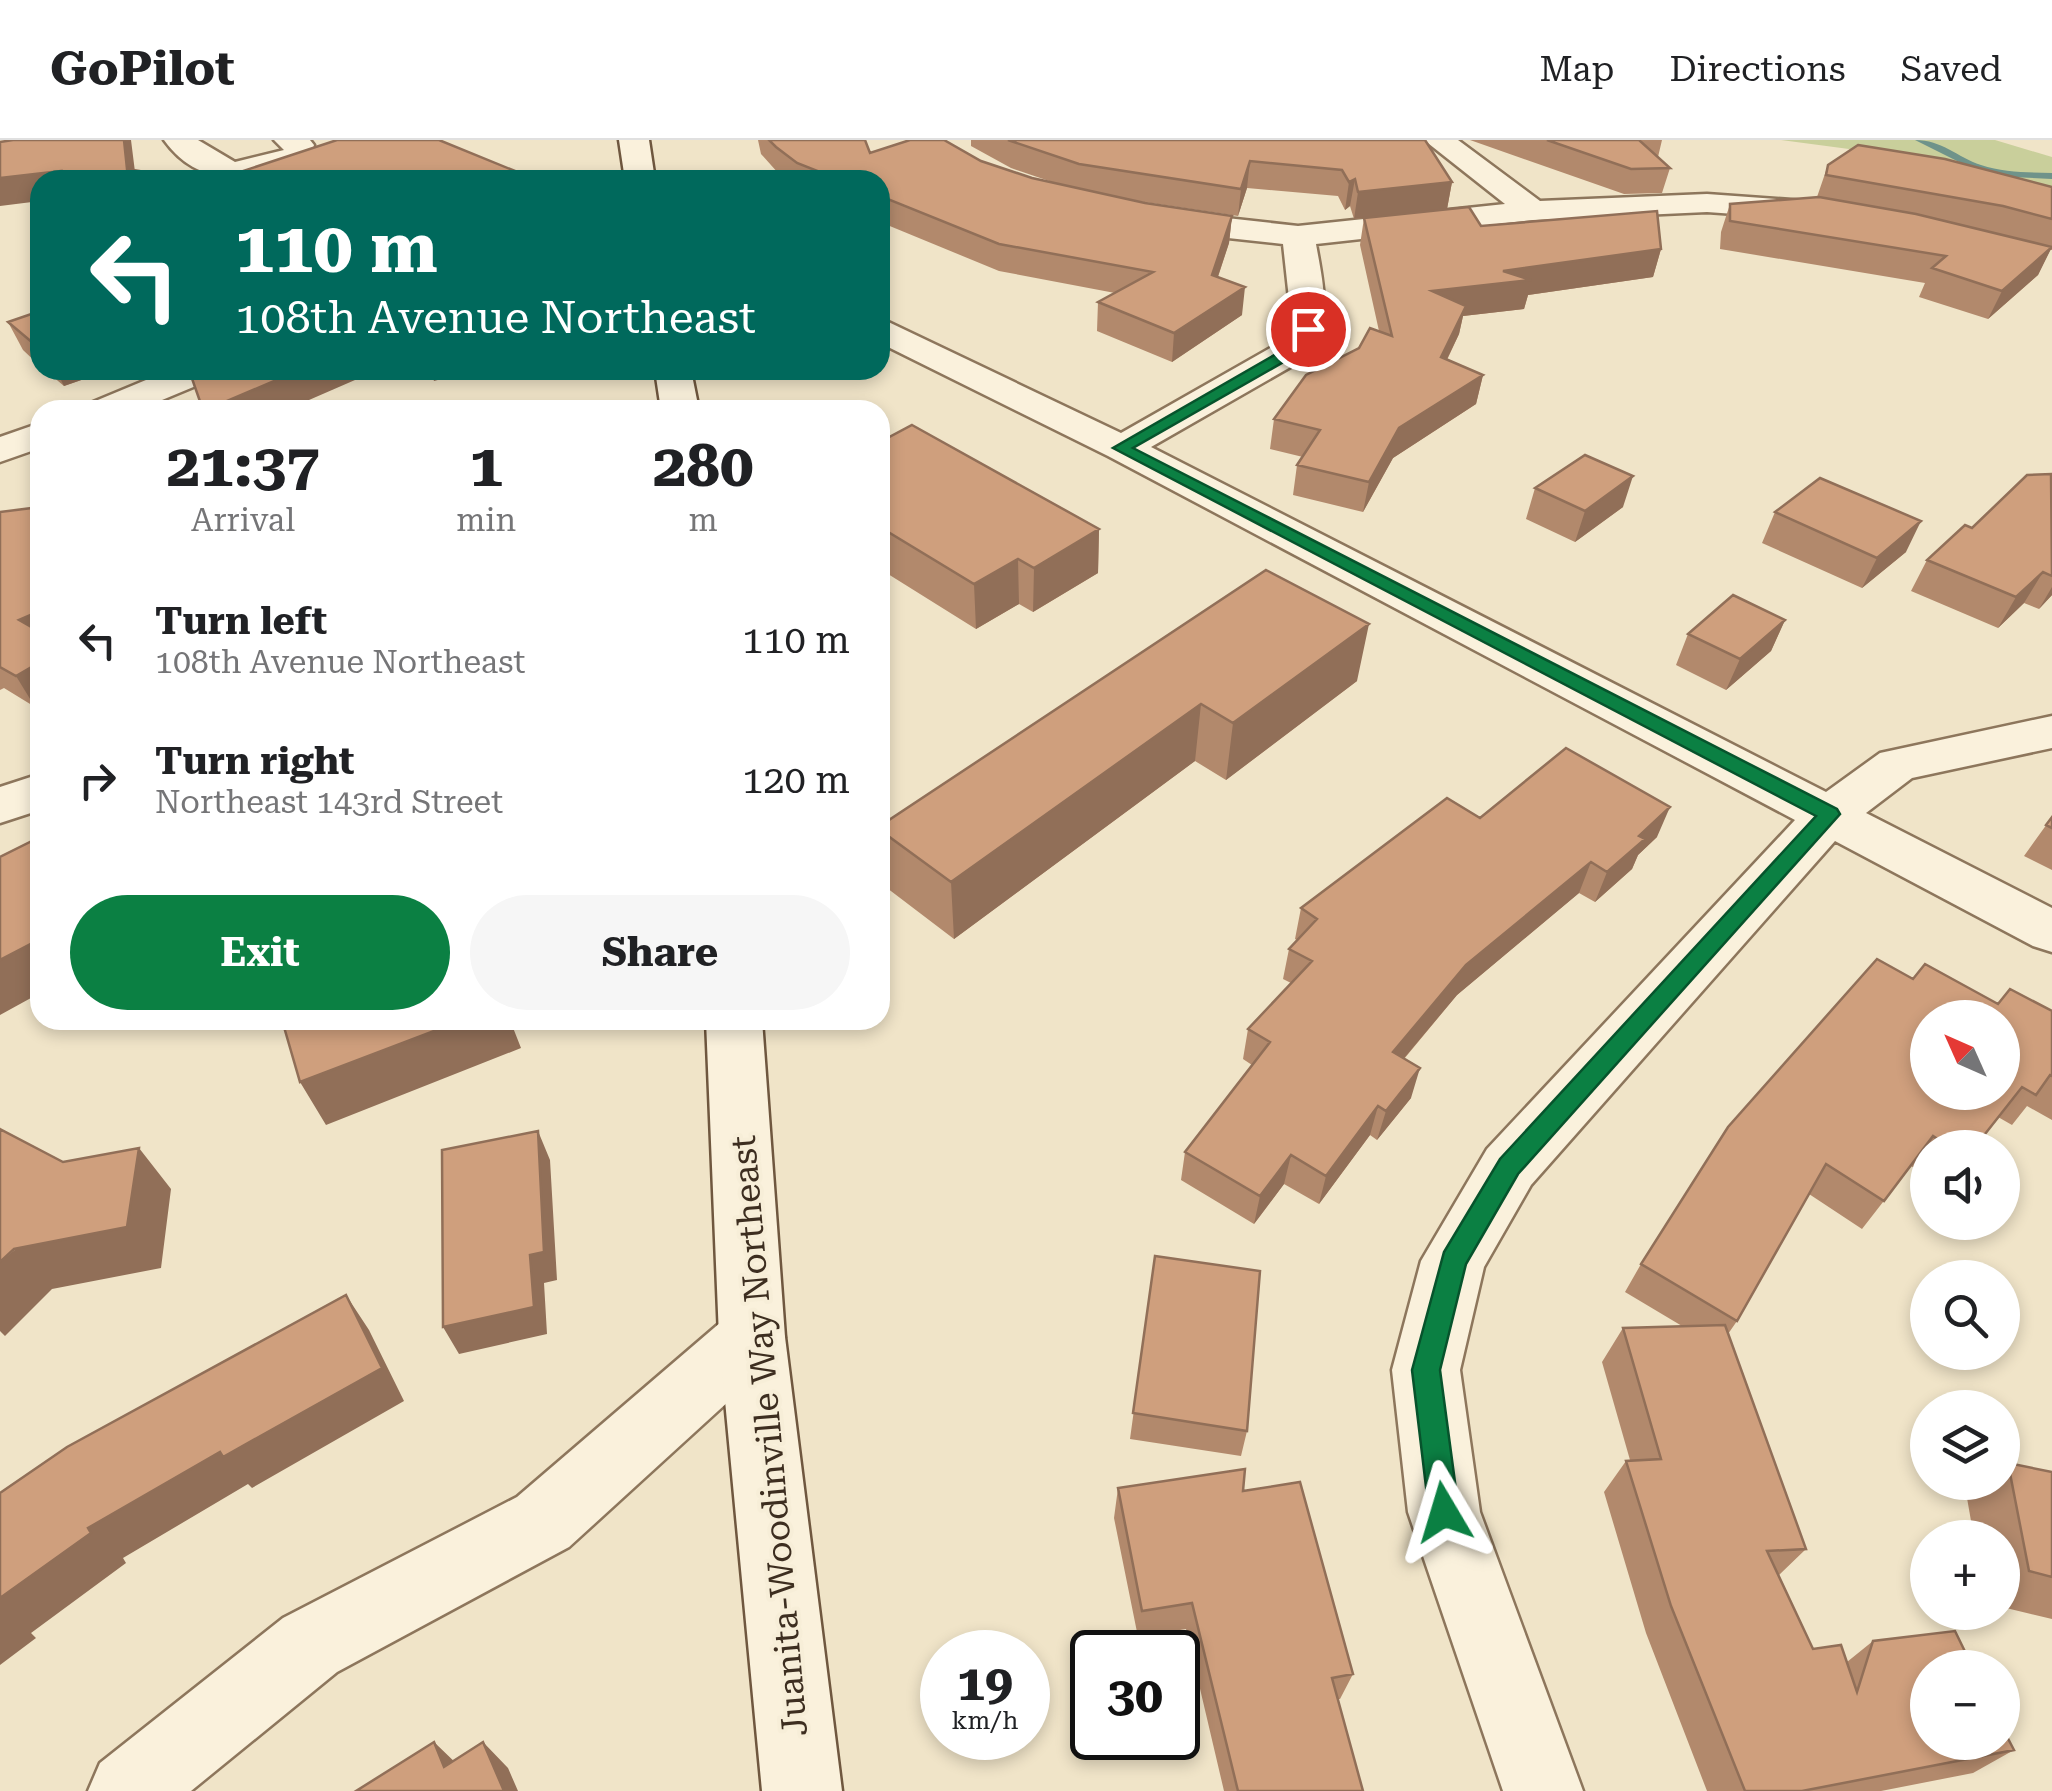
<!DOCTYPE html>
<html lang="en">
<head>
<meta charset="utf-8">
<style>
	body { margin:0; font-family:"Roboto Serif",serif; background:#f6f6f6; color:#202124; height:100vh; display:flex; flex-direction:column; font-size:38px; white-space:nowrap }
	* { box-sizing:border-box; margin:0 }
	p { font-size:32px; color:#757577 }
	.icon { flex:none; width:55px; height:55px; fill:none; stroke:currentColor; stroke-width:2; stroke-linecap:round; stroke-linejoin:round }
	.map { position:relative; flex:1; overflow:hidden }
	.panel { position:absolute; left:30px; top:260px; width:860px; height:630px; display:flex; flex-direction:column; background:#fff; border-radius:30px; box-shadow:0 5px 15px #0003 }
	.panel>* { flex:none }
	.guide { position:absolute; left:30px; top:30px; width:860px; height:210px; border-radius:30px; box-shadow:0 5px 15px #0003; background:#00695c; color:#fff; overflow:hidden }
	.needle { width:65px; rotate:315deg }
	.tools { position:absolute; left:1910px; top:860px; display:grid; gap:20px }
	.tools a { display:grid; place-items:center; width:110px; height:110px; border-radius:50%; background:#fff; box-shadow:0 5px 15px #0003; font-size:50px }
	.speed { position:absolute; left:920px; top:1490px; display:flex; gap:20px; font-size:50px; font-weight:700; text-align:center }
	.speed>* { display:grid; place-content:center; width:130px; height:130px; border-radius:50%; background:#fff; box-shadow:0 5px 15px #0003; line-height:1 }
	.speed small { font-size:25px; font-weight:400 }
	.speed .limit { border:5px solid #111; border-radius:15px; background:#fff; color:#111 }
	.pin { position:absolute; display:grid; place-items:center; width:85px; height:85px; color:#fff; margin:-42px; border:5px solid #fff; border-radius:50%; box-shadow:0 2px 10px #0007 }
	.me { position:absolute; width:110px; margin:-55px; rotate:353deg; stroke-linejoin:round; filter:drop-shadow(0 0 8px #0008) }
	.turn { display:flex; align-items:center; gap:35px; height:210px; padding:0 40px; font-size:45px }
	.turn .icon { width:130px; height:130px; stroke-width:2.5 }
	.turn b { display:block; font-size:70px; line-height:85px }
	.eta { display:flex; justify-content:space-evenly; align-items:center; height:170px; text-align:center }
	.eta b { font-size:60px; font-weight:700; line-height:70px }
	.action { display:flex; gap:20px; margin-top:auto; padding:20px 40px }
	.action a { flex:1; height:115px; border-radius:60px; background:#0b8043; color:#fff; font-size:40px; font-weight:700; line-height:115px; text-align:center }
	.action a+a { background:#f6f6f6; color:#202124 }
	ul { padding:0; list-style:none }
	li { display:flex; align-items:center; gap:30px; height:140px; padding:0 40px }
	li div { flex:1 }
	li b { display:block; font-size:38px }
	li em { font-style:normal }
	header { display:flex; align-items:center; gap:60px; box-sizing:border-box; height:140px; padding:0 50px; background:#fff; border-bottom:2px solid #e0e0e0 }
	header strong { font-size:48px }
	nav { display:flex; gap:55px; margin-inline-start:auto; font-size:35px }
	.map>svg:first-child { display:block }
</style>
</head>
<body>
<header>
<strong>GoPilot</strong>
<nav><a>Map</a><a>Directions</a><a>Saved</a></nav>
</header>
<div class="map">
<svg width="2052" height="1651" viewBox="0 0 2052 1651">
	<rect width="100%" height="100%" fill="#f0e4c8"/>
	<!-- green -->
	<path fill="#c9cf9b" d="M 1781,0 L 1995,0 L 2052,17 L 2052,52 L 1932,20 Z"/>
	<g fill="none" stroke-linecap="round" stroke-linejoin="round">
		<!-- stream -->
		<path fill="#6f938a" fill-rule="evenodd" d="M 1915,0 C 1942,0 1957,17 1981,25 C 2004,33 2028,32 2052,33 L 2052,39 L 2011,37 L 1977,31 Z"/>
		<!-- minor casing -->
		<g stroke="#8d765c" stroke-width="5">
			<path id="minor" d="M 164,0 L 198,0 L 235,22 L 284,10 L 274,0 L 310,0 L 314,5 L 309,21 C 257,39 202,53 164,0 Z
				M 1424,0 L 1458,0 L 1540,61 L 1707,54 L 1806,61 L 1817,63 L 1822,70 L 1817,77 L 1806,79 L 1707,72 L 1533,80 L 1316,104 C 1323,144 1333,181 1308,217 L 1151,307 L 1826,652 L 1880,613 L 2052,576 L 2052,608 L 1912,638 L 1866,673 L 2052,768 L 2052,812 L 2033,806 L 1835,701 L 1531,1045 L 1484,1127 L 1460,1230 L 1480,1372 L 1583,1651 L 1503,1651 L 1408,1372 L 1392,1230 L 1421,1121 L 1487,1009 L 1795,680 L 1108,316 L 880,203 L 880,178 L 1121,293 L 1281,202 L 1290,168 L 1283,104 L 1154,90 L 1143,87 L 1138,80 L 1143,73 L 1154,70 L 1298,86 L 1505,64 Z
				M 170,230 L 220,230 L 215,238 L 138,270 L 87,270 L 93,262 Z
				M 40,283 L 40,308 L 0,322 L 0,297 Z
				M 40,634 L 40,670 L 0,683 L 0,647 Z
				M 752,1167 L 776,1176 L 785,1197 L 776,1218 L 569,1407 L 337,1532 L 191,1651 L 88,1651 L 100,1623 L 283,1478 L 517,1357 L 728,1176 Z"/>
		</g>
		<!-- secondary casing -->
		<g stroke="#6f573f" stroke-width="5">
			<path id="secondary" d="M 619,0 L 649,0 L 655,40 L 625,40 Z
				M 655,230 L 691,230 L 699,270 L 661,270 Z
				M 706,880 L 762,880 L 785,1197 L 842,1651 L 762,1651 L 719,1197 Z"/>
		</g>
		<!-- minor -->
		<use href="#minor" fill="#faf1dc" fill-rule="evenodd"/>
		<!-- secondary -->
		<use href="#secondary" fill="#faf1dc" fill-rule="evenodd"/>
	</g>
	<!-- wall -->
	<path fill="#b2896c" d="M 758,0 L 865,0 L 870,13 L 981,21 L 1032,38 L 1055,43 L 1011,28 L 971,6 L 971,0 L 1425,0 L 1452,42 L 1447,69 L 1481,86 L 1661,109 L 1653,137 L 1528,155 L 1524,169 L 1463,176 L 1459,194 L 1447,220 L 1483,235 L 1476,264 L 1393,318 L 1363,372 L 1293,355 L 1297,325 L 1303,317 L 1270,309 L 1274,279 L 1379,191 L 1360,105 L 1364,78 L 1354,79 L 1350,66 L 1345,70 L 1338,56 L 1247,48 L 1238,76 L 1124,59 L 1145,63 L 1232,76 L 1229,103 L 1218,137 L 1242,175 L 1172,222 L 1097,191 L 1098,162 L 1115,153 L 999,131 L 880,82 L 880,40 L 787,40 L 779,34 L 761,14 Z
		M 1470,0 L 1662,0 L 1658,17 L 1670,28 L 1662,53 L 1624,54 Z
		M 1828,25 L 2052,47 L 2052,110 L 2050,110 L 2038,135 L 1988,179 L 1919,157 L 1925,143 L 1720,109 L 1721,92 L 1730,64 L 1817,57 Z
		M 40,171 L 40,226 L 23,210 L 8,182 Z
		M 45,230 L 110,230 L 64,246 Z
		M 880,302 L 1099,389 L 1098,433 L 1033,472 L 1019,464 L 976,489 L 880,429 Z
		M 2052,334 L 2052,455 L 2039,469 L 2024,463 L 1998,488 L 1911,451 L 1927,420 Z
		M 1535,348 L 1623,367 L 1575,402 L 1526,379 Z
		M 0,372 L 35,567 L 4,548 L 0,550 Z
		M 1775,372 L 1906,412 L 1862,448 L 1762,403 Z
		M 1266,430 L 1357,541 L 1226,640 L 1195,621 L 954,799 L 883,745 L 880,715 L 880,686 Z
		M 1785,480 L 1771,511 L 1726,550 L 1676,525 L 1688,494 Z
		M 2052,677 L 2052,730 L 2024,716 Z
		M 1480,678 L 1657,697 L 1638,715 L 1632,729 L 1595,762 L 1579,753 L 1457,855 L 1404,919 L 1411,958 L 1377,1000 L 1370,995 L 1319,1064 L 1284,1044 L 1254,1084 L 1181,1040 L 1185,1012 L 1252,925 L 1243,919 L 1248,889 L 1291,843 L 1283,839 L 1289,809 L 1297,800 L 1295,799 L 1301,768 Z
		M 1913,839 L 1998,864 L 2052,871 L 2052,980 L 2027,966 L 2012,985 L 1998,977 L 1974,1008 L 1928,1008 L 1928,1036 L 1911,1026 L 1862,1089 L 1809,1054 L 1737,1181 L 1728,1194 L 1806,1409 L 1779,1435 L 1813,1509 L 1847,1522 L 1873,1501 L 2014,1610 L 1973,1633 L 1881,1651 L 1707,1651 L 1646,1493 L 1604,1352 L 1626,1321 L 1630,1320 L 1602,1222 L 1623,1188 L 1682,1186 L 1625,1152 L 1641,1124 Z
		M 1155,1116 L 1247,1291 L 1241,1316 L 1130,1299 Z
		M 2008,1323 L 2052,1332 L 2052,1479 L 2002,1467 L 2002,1398 L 1974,1398 L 1967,1358 L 1986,1342 L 2002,1342 L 2002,1328 Z
		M 1118,1348 L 1243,1351 L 1353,1534 L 1340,1559 L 1338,1559 L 1363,1651 L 1224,1651 L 1186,1489 L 1138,1497 L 1114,1378 Z"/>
	<!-- shaded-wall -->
	<path fill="#916f58" d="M 124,0 L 131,0 L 136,40 L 127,29 Z
		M 1250,21 L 1247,48 L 1238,76 L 1241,49 Z
		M 61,31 L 65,40 L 40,40 L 40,61 L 0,66 L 0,38 Z
		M 1355,39 L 1350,66 L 1345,70 L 1349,42 Z
		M 1452,42 L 1447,69 L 1354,79 L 1358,52 Z
		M 1232,76 L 1229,103 L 1209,163 L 1212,135 Z
		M 2052,107 L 2038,135 L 1988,179 L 2002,151 Z
		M 1661,109 L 1653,137 L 1528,155 L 1524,169 L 1463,176 L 1459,194 L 1434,246 L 1432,151 L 1503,131 Z
		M 1245,147 L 1242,175 L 1172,222 L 1174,193 Z
		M 56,230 L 110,230 L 64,246 Z
		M 300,230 L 378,230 L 286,270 L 206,270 Z
		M 430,230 L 475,230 L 434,241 Z
		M 1483,235 L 1476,264 L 1393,318 L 1363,372 L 1369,342 L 1399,288 Z
		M 1633,336 L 1623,367 L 1575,402 L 1585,371 Z
		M 1921,381 L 1906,412 L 1862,448 L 1877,418 Z
		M 1099,389 L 1098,433 L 1033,472 L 1034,428 Z
		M 1018,419 L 1019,464 L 976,489 L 974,444 Z
		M 2043,432 L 2024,463 L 1998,488 L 2016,457 Z
		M 2052,447 L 2052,455 L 2039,469 Z
		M 40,471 L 40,509 L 19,480 Z
		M 1785,480 L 1771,511 L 1726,550 L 1740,519 Z
		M 1369,484 L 1357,541 L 1226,640 L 1233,583 Z
		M 40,522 L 40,564 L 35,567 L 16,536 Z
		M 1201,564 L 1195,621 L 954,799 L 951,742 Z
		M 1670,667 L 1657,697 L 1638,715 L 1632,729 L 1595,762 L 1607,732 L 1639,696 Z
		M 1591,722 L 1579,753 L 1457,855 L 1384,942 L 1393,912 L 1466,825 Z
		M 40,799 L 40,853 L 0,875 L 0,820 Z
		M 463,880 L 510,880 L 521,908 L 326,985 L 300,942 Z
		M 1420,928 L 1411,958 L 1377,1000 L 1386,971 Z
		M 1378,966 L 1370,995 L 1319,1064 L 1326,1036 Z
		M 538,991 L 550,1020 L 557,1140 L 544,1143 L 547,1194 L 459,1214 L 443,1187 L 530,1115 Z
		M 139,1008 L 171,1049 L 161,1128 L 52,1149 L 5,1196 L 0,1191 L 0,1122 Z
		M 1291,1015 L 1284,1044 L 1254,1084 L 1260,1056 Z
		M 346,1155 L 369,1190 L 404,1261 L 252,1348 L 248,1344 L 123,1418 L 126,1423 L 31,1493 L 36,1498 L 0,1525 L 0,1458 Z
		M 434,1602 L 461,1628 L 444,1627 Z
		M 483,1602 L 508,1628 L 518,1651 L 504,1651 Z"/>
	<!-- building -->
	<path fill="#cf9f7d" stroke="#916f58" stroke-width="2.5" fill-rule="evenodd" d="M 13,0 L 124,0 L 127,29 L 194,40 L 58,40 L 61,31 L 0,38 L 0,2 Z
		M 337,0 L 439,0 L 537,40 L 216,40 Z
		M 769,0 L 865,0 L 870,13 L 910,0 L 944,0 L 981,21 L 1032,38 L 1145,63 L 1232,76 L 1212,135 L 1245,147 L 1174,193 L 1098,162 L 1153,132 L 999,104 L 880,56 L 880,40 L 840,40 L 797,23 L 776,7 Z
		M 1008,0 L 1425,0 L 1452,42 L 1358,52 L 1355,39 L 1349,42 L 1342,30 L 1250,21 L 1241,49 L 1079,24 Z
		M 1547,0 L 1639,0 L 1670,28 L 1631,29 Z
		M 1858,5 L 1945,19 L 2052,47 L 2052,79 L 2003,66 L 1826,35 L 1828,25 Z
		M 1819,57 L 1916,74 L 2052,107 L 2002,151 L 1932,128 L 1946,116 L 1730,81 L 1730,64 Z
		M 1469,67 L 1481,86 L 1657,71 L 1661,109 L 1503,131 L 1531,140 L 1432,151 L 1466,166 L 1441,217 L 1483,235 L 1399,288 L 1369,342 L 1297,325 L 1320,290 L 1274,279 L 1306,235 L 1359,208 L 1370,188 L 1392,196 L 1364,78 Z
		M 40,171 L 40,209 L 8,182 Z
		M 189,230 L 300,230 L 206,270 L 203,270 Z
		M 912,285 L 1099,389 L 1034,428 L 1018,419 L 974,444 L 880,387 L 880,302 Z
		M 1585,315 L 1633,336 L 1585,371 L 1535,348 Z
		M 2051,334 L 2052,436 L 2043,432 L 2016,457 L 1927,420 L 1965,385 L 1972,388 L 2027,335 Z
		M 1820,338 L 1921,381 L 1877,418 L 1775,372 Z
		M 40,367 L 40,471 L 19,480 L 40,492 L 40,522 L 16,536 L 0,527 L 0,372 Z
		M 1266,430 L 1369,484 L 1233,583 L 1201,564 L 951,742 L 880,690 L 880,686 Z
		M 1733,455 L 1785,480 L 1740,519 L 1688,494 Z
		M 1566,608 L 1670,667 L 1639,696 L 1645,699 L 1607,732 L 1591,722 L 1466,825 L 1393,912 L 1420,928 L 1386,971 L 1378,966 L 1326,1036 L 1291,1015 L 1260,1056 L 1185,1012 L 1270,902 L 1248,889 L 1312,821 L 1289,809 L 1317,779 L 1301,768 L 1447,658 L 1480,678 Z
		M 2052,677 L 2052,688 L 2046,685 Z
		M 40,697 L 40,799 L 0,820 L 0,717 Z
		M 1877,819 L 1913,839 L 1925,824 L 1998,864 L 2010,849 L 2052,871 L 2052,936 L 2050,935 L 2036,955 L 2022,947 L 1974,1008 L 1951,1008 L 1933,996 L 1884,1061 L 1826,1024 L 1737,1181 L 1641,1124 L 1728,987 ZM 1928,878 L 2002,878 L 2002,952 L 1928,952 Z
		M 282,880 L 463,880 L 300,942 Z
		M 0,989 L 63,1022 L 139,1008 L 127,1087 L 14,1109 L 0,1122 Z
		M 538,991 L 544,1112 L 530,1115 L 534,1167 L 443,1187 L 442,1010 Z
		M 1155,1116 L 1260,1131 L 1247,1291 L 1133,1273 Z
		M 346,1155 L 382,1228 L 223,1317 L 220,1312 L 88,1388 L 91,1393 L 0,1458 L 0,1353 L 67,1307 Z
		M 1725,1185 L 1806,1409 L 1767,1411 L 1813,1509 L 1841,1505 L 1857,1552 L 1873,1501 L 1955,1491 L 1973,1528 L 1928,1528 L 1928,1602 L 2002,1602 L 2002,1587 L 2014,1610 L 1802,1651 L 1745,1651 L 1671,1466 L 1626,1321 L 1661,1319 L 1623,1188 Z
		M 2008,1323 L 2052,1332 L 2052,1437 L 2029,1431 Z
		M 1245,1329 L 1243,1351 L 1300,1342 L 1353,1534 L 1332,1538 L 1363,1651 L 1238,1651 L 1192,1463 L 1142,1471 L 1118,1348 Z
		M 434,1602 L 444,1627 L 483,1602 L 504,1651 L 356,1651 Z"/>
	<!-- route -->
	<path fill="#0b8043" stroke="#07532c" stroke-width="2.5" d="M 1308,185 L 1315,189 L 1301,212 L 1133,308 L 1837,669 L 1840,674 L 1518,1034 L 1466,1124 L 1440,1230 L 1459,1372 L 1455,1382 L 1444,1387 L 1434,1382 L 1429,1372 L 1412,1230 L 1444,1112 L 1500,1019 L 1816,676 L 1113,308 L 1290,206 L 1303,186 Z"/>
	<g text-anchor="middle" stroke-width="8" stroke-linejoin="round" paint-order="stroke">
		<!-- near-street labels -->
		<g font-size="35" fill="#3d2e20" stroke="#f7eed8">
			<text transform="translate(769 1296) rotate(-95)" y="12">Juanita-Woodinville Way Northeast</text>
		</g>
	</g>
</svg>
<div class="tools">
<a><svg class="needle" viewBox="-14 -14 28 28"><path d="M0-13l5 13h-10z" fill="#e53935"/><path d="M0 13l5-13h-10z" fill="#757577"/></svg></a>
<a><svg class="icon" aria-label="sound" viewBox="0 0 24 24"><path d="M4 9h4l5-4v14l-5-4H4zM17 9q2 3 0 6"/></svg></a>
<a><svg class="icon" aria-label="search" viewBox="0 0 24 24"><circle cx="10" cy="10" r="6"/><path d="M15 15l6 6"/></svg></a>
<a><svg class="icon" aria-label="layers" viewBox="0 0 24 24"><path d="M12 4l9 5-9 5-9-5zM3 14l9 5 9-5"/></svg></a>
<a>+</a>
<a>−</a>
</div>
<div class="speed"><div>19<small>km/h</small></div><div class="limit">30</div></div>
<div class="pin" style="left:1308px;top:189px;background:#d93025"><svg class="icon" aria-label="arrive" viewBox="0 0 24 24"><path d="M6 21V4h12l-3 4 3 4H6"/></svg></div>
<svg class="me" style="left:1444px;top:1372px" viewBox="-20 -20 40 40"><path d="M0-17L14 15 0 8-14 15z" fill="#0b8043" stroke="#fff" stroke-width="4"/></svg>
<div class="guide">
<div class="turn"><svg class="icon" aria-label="left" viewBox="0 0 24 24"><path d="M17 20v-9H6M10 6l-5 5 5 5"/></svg><div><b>110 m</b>108th Avenue Northeast</div></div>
</div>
<section class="panel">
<div class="eta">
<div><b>21:37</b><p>Arrival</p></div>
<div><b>1</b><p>min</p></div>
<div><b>280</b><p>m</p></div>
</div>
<ul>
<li><svg class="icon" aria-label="left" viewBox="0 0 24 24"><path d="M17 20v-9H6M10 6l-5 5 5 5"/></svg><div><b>Turn left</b><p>108th Avenue Northeast</p></div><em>110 m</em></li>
<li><svg class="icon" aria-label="right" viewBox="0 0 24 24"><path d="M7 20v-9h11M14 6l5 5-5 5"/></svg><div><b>Turn right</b><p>Northeast 143rd Street</p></div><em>120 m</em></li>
</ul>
<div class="action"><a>Exit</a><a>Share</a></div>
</section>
</div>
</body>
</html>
